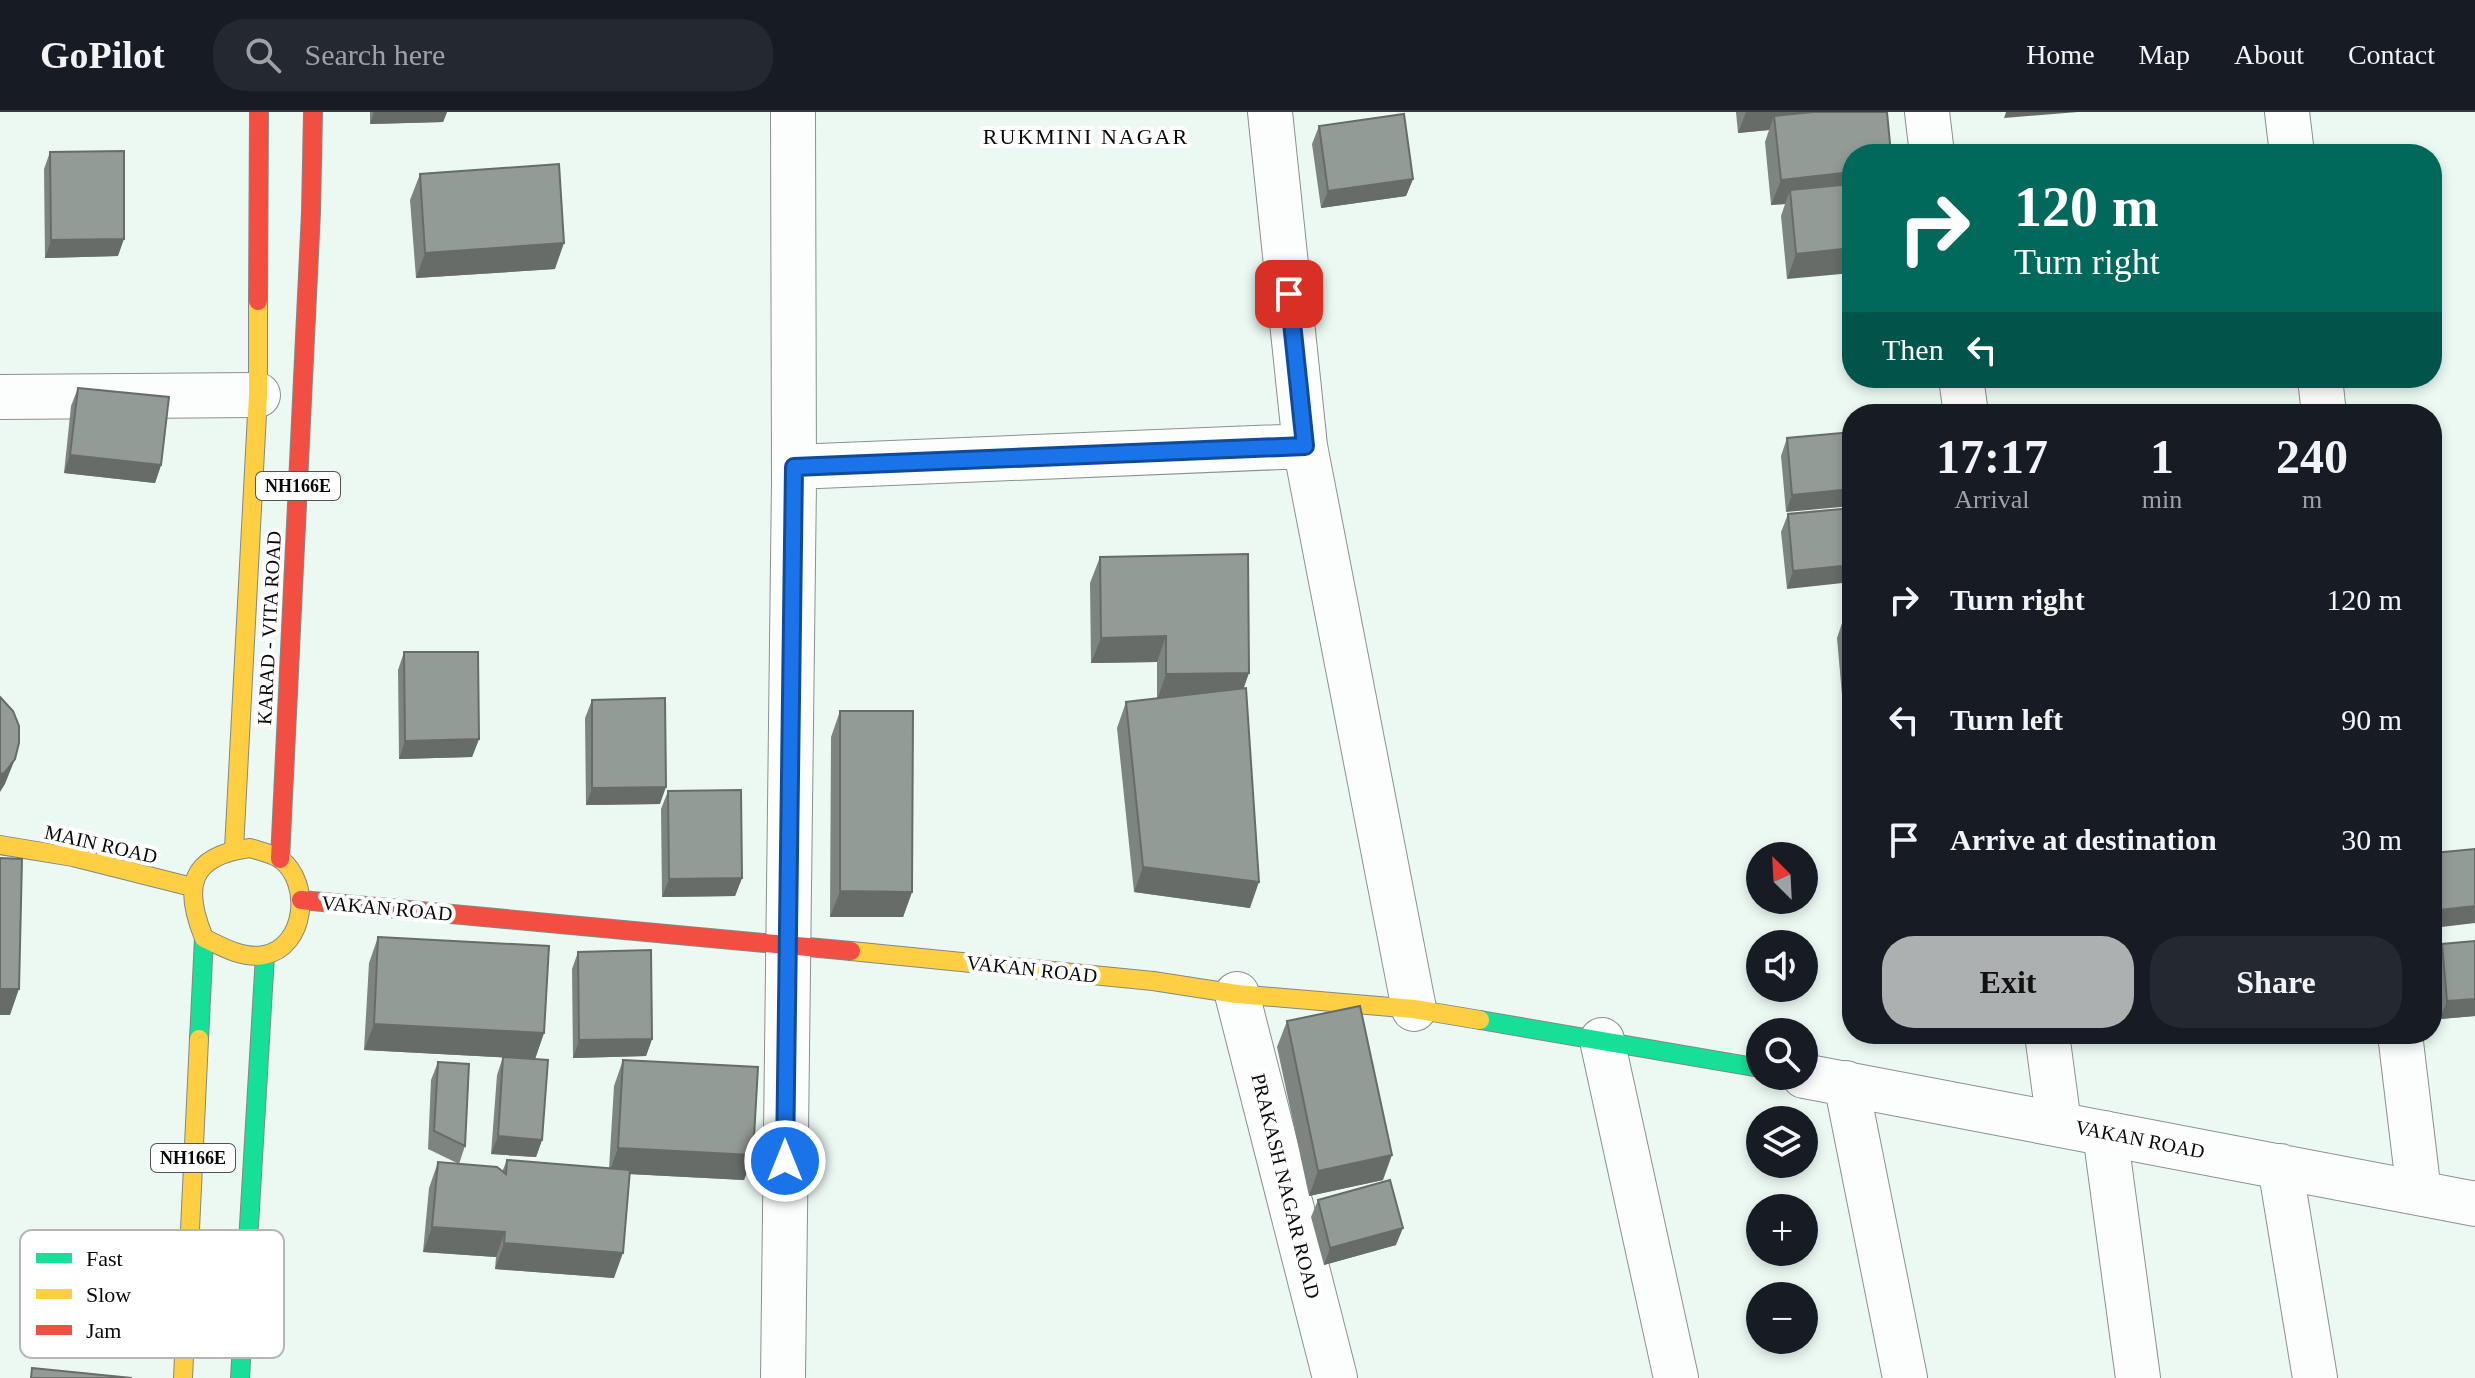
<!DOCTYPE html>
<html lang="en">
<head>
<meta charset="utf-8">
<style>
	body { margin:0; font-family:Georgia,serif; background:#242831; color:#f1f3f6; height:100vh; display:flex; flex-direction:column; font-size:30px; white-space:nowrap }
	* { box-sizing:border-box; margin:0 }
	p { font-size:26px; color:#9ea1a6 }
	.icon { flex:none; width:44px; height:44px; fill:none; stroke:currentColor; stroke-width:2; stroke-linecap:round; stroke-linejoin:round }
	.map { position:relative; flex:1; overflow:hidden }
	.details { position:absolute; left:1842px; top:292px; width:600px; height:640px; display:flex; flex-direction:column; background:#171b24; border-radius:32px; box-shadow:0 4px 12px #0003 }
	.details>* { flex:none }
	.banner { position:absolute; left:1842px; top:32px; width:600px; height:244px; border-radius:32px; box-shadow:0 4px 12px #0003; background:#00695c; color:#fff; overflow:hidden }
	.needle { width:52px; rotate:336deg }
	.controls { position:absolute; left:1746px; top:730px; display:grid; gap:16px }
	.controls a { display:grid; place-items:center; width:72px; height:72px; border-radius:50%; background:#171b24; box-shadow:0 4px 12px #0003; font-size:40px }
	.pin { position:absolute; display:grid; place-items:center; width:68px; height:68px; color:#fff; margin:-34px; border-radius:16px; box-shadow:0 4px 12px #0006 }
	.me { position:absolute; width:88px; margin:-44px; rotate:0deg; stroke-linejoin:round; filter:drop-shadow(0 0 6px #0008) }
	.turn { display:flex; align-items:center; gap:28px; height:168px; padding:0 40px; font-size:36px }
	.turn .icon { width:104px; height:104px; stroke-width:2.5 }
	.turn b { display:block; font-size:56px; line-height:68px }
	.then { display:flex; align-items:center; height:76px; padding:0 40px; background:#0003; gap:16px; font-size:30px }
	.eta { display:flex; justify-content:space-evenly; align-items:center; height:136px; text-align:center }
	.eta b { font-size:48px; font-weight:800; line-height:56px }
	.button { display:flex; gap:16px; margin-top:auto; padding:16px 40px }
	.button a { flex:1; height:92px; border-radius:32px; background:#acb0b0; color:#111; font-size:32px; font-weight:800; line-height:92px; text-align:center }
	.button a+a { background:#242831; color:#f1f3f6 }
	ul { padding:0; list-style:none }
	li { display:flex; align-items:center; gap:24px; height:120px; padding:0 40px }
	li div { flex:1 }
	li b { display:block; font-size:30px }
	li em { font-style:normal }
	header { display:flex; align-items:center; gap:48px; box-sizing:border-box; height:112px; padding:0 40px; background:#171b24; border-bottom:2px solid #363941 }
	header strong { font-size:38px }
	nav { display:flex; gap:44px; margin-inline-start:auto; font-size:28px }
	.search { width:560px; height:72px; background:#242831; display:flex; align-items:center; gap:20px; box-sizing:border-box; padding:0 28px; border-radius:32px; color:#9ea1a6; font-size:30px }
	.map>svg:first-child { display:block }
</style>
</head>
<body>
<header>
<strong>GoPilot</strong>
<div class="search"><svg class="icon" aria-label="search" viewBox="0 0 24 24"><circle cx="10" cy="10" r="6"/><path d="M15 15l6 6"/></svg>Search here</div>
<nav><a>Home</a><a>Map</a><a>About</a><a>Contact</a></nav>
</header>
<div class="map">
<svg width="2475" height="1266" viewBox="0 0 2475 1266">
	<rect width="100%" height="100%" fill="#ecf9f3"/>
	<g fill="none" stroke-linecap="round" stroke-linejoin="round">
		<!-- street casing -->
		<g stroke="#8b918e" stroke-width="46">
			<path id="street" d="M 1270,0 L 1305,334 L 1414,897
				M 1927,0 L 1932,42
				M 2287,0 L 2292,42
				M 1961,266 L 1966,302
				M 2320,266 L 2324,302
				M 0,285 L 258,283
				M 794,355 L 1305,334
				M 1237,882 L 1335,1266
				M 2047,922 L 2059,1012
				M 2400,922 L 2419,1081
				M 1602,928 L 1676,1266
				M 1804,964 L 2475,1092
				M 1846,971 L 1905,1266
				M 2105,1021 L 2138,1266
				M 2280,1054 L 2315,1266
				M 783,1266 L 794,368 L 793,0"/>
		</g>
		<!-- fast casing -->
		<g stroke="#828885" stroke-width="20">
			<path id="fast" d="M 1480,908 L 1760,956
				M 199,927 L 204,826
				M 240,1266 L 265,843"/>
		</g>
		<!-- slow casing -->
		<g stroke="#828885" stroke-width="20">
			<path id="slow" d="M 0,733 L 73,745 L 192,775
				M 250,736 C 259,739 271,741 280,747 C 312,770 306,835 264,843 C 243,847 222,835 204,826 C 183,775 189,744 250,736 Z
				M 234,737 L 258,283 L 258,189
				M 851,839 L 1153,869 L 1237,882 L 1414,897 L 1480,908
				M 183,1266 L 199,927"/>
		</g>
		<!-- jam casing -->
		<g stroke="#828885" stroke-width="20">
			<path id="jam" d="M 258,189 L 259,0
				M 280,747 L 311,100 L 313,0
				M 301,788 L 851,839"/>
		</g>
		<!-- street -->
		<use href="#street" stroke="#fcfefd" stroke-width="44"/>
		<!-- fast -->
		<use href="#fast" stroke="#16e098" stroke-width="18"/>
		<!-- slow -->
		<use href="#slow" stroke="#ffcf43" stroke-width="18"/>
		<!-- jam -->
		<use href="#jam" stroke="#f24e42" stroke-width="18"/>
	</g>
	<!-- wall -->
	<path fill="#7e8581" d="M 370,0 L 447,0 L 443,10 L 370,12 Z
		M 1736,0 L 1887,0 L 1787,167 L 1781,104 L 1785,92 L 1771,93 L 1765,30 L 1769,18 L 1738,21 Z
		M 1319,14 L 1413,67 L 1406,84 L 1321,96 L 1312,32 Z
		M 50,40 L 118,144 L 45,146 L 44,57 Z
		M 420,62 L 555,157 L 416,166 L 410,88 Z
		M 78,276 L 161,353 L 155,371 L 64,361 L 71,294 Z
		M 1852,320 L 1786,400 L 1781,344 L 1787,326 Z
		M 1852,396 L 1787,477 L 1781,420 L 1788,402 Z
		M 1100,445 L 1243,576 L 1250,796 L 1134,780 L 1117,616 L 1126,590 L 1157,587 L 1157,550 L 1091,551 L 1090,471 Z
		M 1843,508 L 1852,582 L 1842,583 L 1837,526 Z
		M 404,540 L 479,627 L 472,645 L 399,647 L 398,558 Z
		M 592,588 L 660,692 L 586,693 L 585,606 Z
		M 840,599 L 912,780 L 903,805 L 830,805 L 831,625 Z
		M 668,679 L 742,766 L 735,784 L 662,785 L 661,697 Z
		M 2475,737 L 2433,816 L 2432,746 L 2434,741 Z
		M 378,825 L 544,921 L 535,947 L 364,938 L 369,851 Z
		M 2475,829 L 2475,904 L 2440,907 L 2435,850 L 2442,832 Z
		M 578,840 L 652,927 L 646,944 L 573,946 L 572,857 Z
		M 1287,909 L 1383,1068 L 1309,1084 L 1277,935 Z
		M 503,945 L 542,1028 L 536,1045 L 491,1042 L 497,963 Z
		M 623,948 L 753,1043 L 744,1068 L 630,1062 L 614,1166 L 495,1157 L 496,1145 L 423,1140 L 429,1076 L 438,1050 L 459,1052 L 428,1037 L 431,968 L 438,950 L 465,1034 L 459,1052 L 502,1060 L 507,1048 L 609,1057 L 614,974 Z
		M 1318,1088 L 1396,1133 L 1324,1153 L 1311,1105 Z"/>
	<!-- shaded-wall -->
	<path fill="#676c69" d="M 374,0 L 447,0 L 443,10 L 370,12 Z
		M 1746,0 L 1855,0 L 1774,4 L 1769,18 L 1738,21 Z
		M 2006,0 L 2078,0 L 2004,6 Z
		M 1852,60 L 1852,85 L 1790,78 L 1785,92 L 1771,93 L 1781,68 Z
		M 1413,67 L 1406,84 L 1321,96 L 1328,79 Z
		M 124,127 L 118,144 L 45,146 L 51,128 Z
		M 564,131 L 555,157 L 416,166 L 425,141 Z
		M 1852,136 L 1852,161 L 1787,167 L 1796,142 Z
		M 70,343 L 161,353 L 155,371 L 64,361 Z
		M 1852,377 L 1852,394 L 1786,400 L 1792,383 Z
		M 1852,453 L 1852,470 L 1787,477 L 1793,459 Z
		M 1166,524 L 1157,550 L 1091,551 L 1101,526 Z
		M 1249,561 L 1240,587 L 1157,588 L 1166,562 Z
		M 1849,565 L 1852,565 L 1852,582 L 1842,583 Z
		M 479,627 L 472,645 L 399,647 L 405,629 Z
		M 15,647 L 5,672 L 0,680 L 0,663 Z
		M 666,675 L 660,692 L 586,693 L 592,676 Z
		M 1143,755 L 1259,770 L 1250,796 L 1134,780 Z
		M 742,766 L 735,784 L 662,785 L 669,767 Z
		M 840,779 L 912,780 L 903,805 L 830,805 Z
		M 2475,794 L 2475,811 L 2433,816 L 2440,798 Z
		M 0,877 L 19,877 L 10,903 L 0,903 Z
		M 2475,887 L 2475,904 L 2440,907 L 2447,889 Z
		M 374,912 L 544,921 L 535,947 L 364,938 Z
		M 652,927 L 646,944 L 573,946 L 579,928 Z
		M 498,1024 L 542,1028 L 536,1045 L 491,1042 Z
		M 618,1036 L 753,1043 L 744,1068 L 609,1061 Z
		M 1392,1043 L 1383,1068 L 1309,1084 L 1318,1059 Z
		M 432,1115 L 505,1120 L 496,1145 L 423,1140 Z
		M 1403,1116 L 1396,1133 L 1324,1153 L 1330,1136 Z
		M 504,1131 L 623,1141 L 614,1166 L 495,1157 Z"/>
	<!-- building -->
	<path fill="#939b96" stroke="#676c69" stroke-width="2" d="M 1813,0 L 1887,0 L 1891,42 L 1852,42 L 1852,60 L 1781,68 L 1774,4 Z
		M 1404,2 L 1413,67 L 1328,79 L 1319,14 Z
		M 124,39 L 124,127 L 51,128 L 50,40 Z
		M 559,52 L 564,131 L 425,141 L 420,62 Z
		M 1852,72 L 1852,136 L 1796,142 L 1790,78 Z
		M 78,276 L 169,285 L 161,353 L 70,343 Z
		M 1852,320 L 1852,377 L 1792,383 L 1787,326 Z
		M 1852,396 L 1852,453 L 1793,459 L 1788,402 Z
		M 1248,442 L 1249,561 L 1166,562 L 1166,524 L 1101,526 L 1100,445 Z
		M 1852,507 L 1852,565 L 1849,565 L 1843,508 Z
		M 404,540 L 478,540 L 479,627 L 405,629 Z
		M 1246,576 L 1259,770 L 1143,755 L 1126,590 Z
		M 0,585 L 13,599 L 19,614 L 19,631 L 15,647 L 5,660 L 0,663 Z
		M 665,586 L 666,675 L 592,676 L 592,588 Z
		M 840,599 L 913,599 L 912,780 L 840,779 Z
		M 741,678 L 742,766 L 669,767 L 668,679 Z
		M 2475,737 L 2475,794 L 2440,798 L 2434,741 Z
		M 0,746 L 22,747 L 19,877 L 0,877 Z
		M 378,825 L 549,834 L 544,921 L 374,912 Z
		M 2475,829 L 2475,887 L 2447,889 L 2442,832 Z
		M 651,838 L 652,927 L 579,928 L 578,840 Z
		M 1360,894 L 1392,1043 L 1318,1059 L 1287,909 Z
		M 503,945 L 548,948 L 542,1028 L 498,1024 Z
		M 623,948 L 758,955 L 753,1043 L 618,1036 Z
		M 438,950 L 469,952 L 465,1034 L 434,1019 Z
		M 507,1048 L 630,1058 L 623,1141 L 504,1131 L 505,1120 L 432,1115 L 438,1050 L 497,1055 L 506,1062 Z
		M 1390,1068 L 1403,1116 L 1330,1136 L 1318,1088 Z
		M 32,1256 L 132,1266 L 31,1266 Z"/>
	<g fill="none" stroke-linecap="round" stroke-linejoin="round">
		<!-- route casing -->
		<g stroke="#114b97" stroke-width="20">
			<path id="route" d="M 785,1049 L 794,355 L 1305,334 L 1289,182"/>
		</g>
		<!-- route -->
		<use href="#route" stroke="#1a73e8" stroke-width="14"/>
	</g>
	<g text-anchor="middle" stroke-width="8" stroke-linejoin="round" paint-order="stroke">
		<!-- shield labels -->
		<g fill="#fff" stroke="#535353" stroke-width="2">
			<rect x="256" y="360" width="84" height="28" rx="6"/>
			<rect x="151" y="1032" width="84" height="28" rx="6"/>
		</g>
		<g font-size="18" font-weight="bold" fill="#090909">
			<text x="298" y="380">NH166E</text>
			<text x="193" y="1052">NH166E</text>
		</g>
		<!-- street labels -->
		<g font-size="20" fill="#090909" stroke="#fff">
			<text transform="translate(269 516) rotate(-87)" y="7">KARAD - VITA ROAD</text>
			<text transform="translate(101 732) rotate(13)" y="7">MAIN ROAD</text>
			<text transform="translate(387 796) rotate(5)" y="7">VAKAN ROAD</text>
			<text transform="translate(1032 857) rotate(6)" y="7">VAKAN ROAD</text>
			<text transform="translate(2140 1027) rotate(11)" y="7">VAKAN ROAD</text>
			<text transform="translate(1286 1074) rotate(76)" y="7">PRAKASH NAGAR ROAD</text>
		</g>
		<!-- neighbourhood labels -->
		<g font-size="22" letter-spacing="2" fill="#090909" stroke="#fff">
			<text x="1086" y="32">RUKMINI NAGAR</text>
		</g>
	</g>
	<!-- legend -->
	<rect x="20" y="1118" width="264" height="128" rx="12" fill="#fff" stroke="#b5b5b5" stroke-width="2"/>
	<rect x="36" y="1141" width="36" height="10" fill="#16e098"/>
	<rect x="36" y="1177" width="36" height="10" fill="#ffcf43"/>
	<rect x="36" y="1213" width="36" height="10" fill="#f24e42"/>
	<g font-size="22" fill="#090909">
		<text x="86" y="1154">Fast</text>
		<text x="86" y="1190">Slow</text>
		<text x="86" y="1226">Jam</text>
	</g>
</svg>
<div class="controls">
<a><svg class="needle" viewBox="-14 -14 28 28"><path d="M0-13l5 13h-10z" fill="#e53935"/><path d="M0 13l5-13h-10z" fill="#9ea1a6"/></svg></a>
<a><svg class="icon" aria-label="sound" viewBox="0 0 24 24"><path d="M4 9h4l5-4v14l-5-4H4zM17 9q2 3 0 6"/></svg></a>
<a><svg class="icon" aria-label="search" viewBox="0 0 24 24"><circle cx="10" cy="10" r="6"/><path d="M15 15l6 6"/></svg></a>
<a><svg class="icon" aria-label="layers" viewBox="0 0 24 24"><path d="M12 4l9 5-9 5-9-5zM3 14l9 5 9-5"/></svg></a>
<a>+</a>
<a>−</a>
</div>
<div class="pin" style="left:1289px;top:182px;background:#d93025"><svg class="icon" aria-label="arrive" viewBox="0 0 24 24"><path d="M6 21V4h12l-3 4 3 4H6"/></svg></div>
<svg class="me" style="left:785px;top:1049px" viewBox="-20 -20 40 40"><circle r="17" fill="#1a73e8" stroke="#fff" stroke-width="3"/><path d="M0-11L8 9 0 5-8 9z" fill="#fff"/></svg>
<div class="banner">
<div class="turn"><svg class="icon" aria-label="right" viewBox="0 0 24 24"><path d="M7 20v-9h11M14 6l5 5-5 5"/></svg><div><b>120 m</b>Turn right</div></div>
<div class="then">Then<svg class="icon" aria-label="left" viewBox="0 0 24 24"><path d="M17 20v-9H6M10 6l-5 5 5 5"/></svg></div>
</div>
<section class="details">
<div class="eta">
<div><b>17:17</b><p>Arrival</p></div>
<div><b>1</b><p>min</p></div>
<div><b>240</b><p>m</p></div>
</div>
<ul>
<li><svg class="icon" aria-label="right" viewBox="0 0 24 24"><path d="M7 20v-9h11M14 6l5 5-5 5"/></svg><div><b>Turn right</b></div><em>120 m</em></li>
<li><svg class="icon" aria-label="left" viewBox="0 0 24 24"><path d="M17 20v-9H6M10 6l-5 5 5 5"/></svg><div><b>Turn left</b></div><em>90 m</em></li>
<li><svg class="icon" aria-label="arrive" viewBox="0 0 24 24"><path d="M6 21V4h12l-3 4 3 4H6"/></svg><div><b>Arrive at destination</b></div><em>30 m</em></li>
</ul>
<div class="button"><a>Exit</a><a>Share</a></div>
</section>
</div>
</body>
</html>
